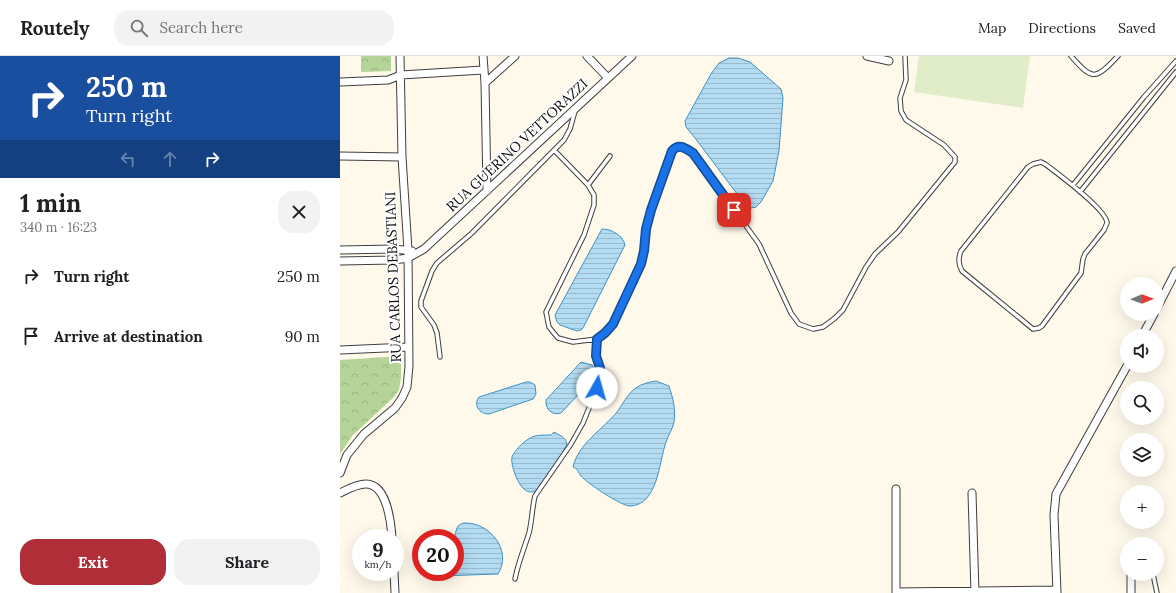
<!DOCTYPE html>
<html lang="en">
<head>
<meta charset="utf-8">
<style>
	body { margin:0; font-family:Lora,serif; background:#f2f2f2; color:#202124; height:100vh; display:flex; flex-direction:column; font-size:15px; white-space:nowrap }
	* { box-sizing:border-box; margin:0 }
	p { font-size:13px; color:#757577 }
	.icon { flex:none; width:22px; height:22px; fill:none; stroke:currentColor; stroke-width:2; stroke-linecap:round; stroke-linejoin:round }
	.map { position:relative; flex:1; overflow:hidden }
	.sheet { display:flex; flex-direction:column; background:#fff; width:340px }
	.sheet>* { flex:none }
	.top-card { background:#1a4fa0; color:#fff; overflow:hidden }
	.needle { width:26px; rotate:89deg }
	.buttons { position:absolute; left:780px; top:221px; display:grid; gap:8px }
	.buttons a { display:grid; place-items:center; width:44px; height:44px; border-radius:50%; background:#fff; box-shadow:0 4px 16px #0002; font-size:20px }
	.speed { position:absolute; left:12px; top:473px; display:flex; gap:8px; font-size:20px; font-weight:700; text-align:center }
	.speed>* { display:grid; place-content:center; width:52px; height:52px; border-radius:50%; background:#fff; box-shadow:0 4px 16px #0002; line-height:1 }
	.speed small { font-size:10px; font-weight:400 }
	.speed .limit { border:6px solid #d22; background:#fff; color:#111 }
	.pin { position:absolute; display:grid; place-items:center; width:34px; height:34px; color:#fff; margin:-17px; border-radius:8px; box-shadow:0 2px 6px #0006 }
	.me { position:absolute; width:44px; margin:-22px; rotate:7deg; stroke-linejoin:round; filter:drop-shadow(0 0 3px #0008) }
	.turn { display:flex; align-items:center; gap:14px; height:84px; padding:0 20px; font-size:18px }
	.turn .icon { width:52px; height:52px; stroke-width:2.5 }
	.turn b { display:block; font-size:28px; line-height:34px }
	.lanes { display:flex; align-items:center; height:38px; padding:0 20px; background:#0003; justify-content:center; gap:20px; direction:ltr }
	.lanes .off { opacity:.35 }
	.round { display:grid; place-items:center; flex:none; width:42px; height:42px; border-radius:16px; background:#f2f2f2 }
	.headline { display:flex; align-items:center; justify-content:space-between; height:68px; padding:0 20px }
	h1 { font-size:24px; font-weight:700; line-height:30px }
	.button { display:flex; gap:8px; margin-top:auto; padding:8px 20px }
	.button a { flex:1; height:46px; border-radius:16px; background:#b02e38; color:#fff; font-size:16px; font-weight:700; line-height:46px; text-align:center }
	.button a+a { background:#f2f2f2; color:#202124 }
	ul { padding:0; list-style:none }
	li { display:flex; align-items:center; gap:12px; height:60px; padding:0 20px }
	li div { flex:1 }
	li b { display:block; font-size:15px }
	li em { font-style:normal }
	header { display:flex; align-items:center; gap:24px; box-sizing:border-box; height:56px; padding:0 20px; background:#fff; border-bottom:1px solid #e0e0e0 }
	header strong { font-size:19px }
	nav { display:flex; gap:22px; margin-inline-start:auto; font-size:14px }
	.search { width:280px; height:36px; background:#f2f2f2; display:flex; align-items:center; gap:10px; box-sizing:border-box; padding:0 14px; border-radius:16px; color:#757577; font-size:15px }
	main { display:flex; flex:1; min-height:0 }
	.map>svg:first-child { display:block }
</style>
</head>
<body>
<header>
<strong>Routely</strong>
<div class="search"><svg class="icon" aria-label="search" viewBox="0 0 24 24"><circle cx="10" cy="10" r="6"/><path d="M15 15l6 6"/></svg>Search here</div>
<nav><a>Map</a><a>Directions</a><a>Saved</a></nav>
</header>
<main>
<section class="sheet">
<div class="top-card">
<div class="turn"><svg class="icon" aria-label="right" viewBox="0 0 24 24"><path d="M7 20v-9h11M14 6l5 5-5 5"/></svg><div><b>250 m</b>Turn right</div></div>
<div class="lanes"><svg class="icon off" aria-label="left" viewBox="0 0 24 24"><path d="M17 20v-9H6M10 6l-5 5 5 5"/></svg><svg class="icon off" aria-label="ahead" viewBox="0 0 24 24"><path d="M12 20V5M6 11l6-6 6 6"/></svg><svg class="icon" aria-label="right" viewBox="0 0 24 24"><path d="M7 20v-9h11M14 6l5 5-5 5"/></svg></div>
</div>
<div class="headline"><div><h1>1 min</h1><p>340 m · 16:23</p></div><a class="round"><svg class="icon" aria-label="close" viewBox="0 0 24 24"><path d="M6 6l12 12M18 6L6 18"/></svg></a></div>
<ul>
<li><svg class="icon" aria-label="right" viewBox="0 0 24 24"><path d="M7 20v-9h11M14 6l5 5-5 5"/></svg><div><b>Turn right</b></div><em>250 m</em></li>
<li><svg class="icon" aria-label="arrive" viewBox="0 0 24 24"><path d="M6 21V4h12l-3 4 3 4H6"/></svg><div><b>Arrive at destination</b></div><em>90 m</em></li>
</ul>
<div class="button"><a>Exit</a><a>Share</a></div>
</section>
<div class="map">
<svg width="836" height="537" viewBox="0 0 836 537">
	<defs>
		<pattern id="forest-crowns" width="20" height="18" patternUnits="userSpaceOnUse"><rect width="20" height="18" fill="#b5d498"/><path d="M2 6a3 3 0 1 1 6 0M12 15a3 3 0 1 1 6 0" fill="none" stroke="#9ab582"/></pattern>
		<pattern id="water-rules" width="6" height="5" patternUnits="userSpaceOnUse"><rect width="6" height="5" fill="#b3dbf1"/><path d="M0 2.5h6" fill="none" stroke="#99bbcd"/></pattern>
	</defs>
	<rect width="100%" height="100%" fill="#fef9eb"/>
	<!-- forest -->
	<path fill="url(#forest-crowns)" d="M 21,0 L 51,0 L 51,15 L 21,16 Z
		M 61,300 L 61,322 L 59,334 L 54,341 L 13,379 L 0,398 L 0,304 Z"/>
	<!-- pitch -->
	<path fill="#e1edc8" d="M 579,0 L 690,0 L 683,52 L 574,36 Z"/>
	<!-- water -->
	<path fill="url(#water-rules)" stroke="#4092c2" d="M 389,2 L 398,2 L 410,6 L 441,33 L 443,42 L 439,95 L 433,125 L 421,146 L 416,151 L 411,152 L 407,151 L 355,82 L 346,71 L 345,65 L 371,18 L 379,7 Z
		M 262,173 C 271,173 283,179 285,189 L 243,272 L 241,274 L 237,275 L 220,269 L 217,266 L 215,259 Z
		M 241,306 L 252,309 L 255,315 L 254,322 L 221,357 C 212,360 205,353 206,344 Z
		M 316,325 L 329,330 C 333,342 336,354 334,366 C 333,373 328,379 326,386 C 319,406 318,449 290,450 C 281,450 247,427 241,420 C 238,416 238,413 233,411 C 238,388 263,373 277,356 C 283,348 287,338 296,332 C 301,328 309,326 316,325 Z
		M 186,326 L 190,326 L 195,329 L 196,338 L 193,343 L 149,358 C 139,358 133,349 139,341 Z
		M 214,376 C 219,379 226,381 227,388 C 220,401 206,430 193,436 C 190,436 187,436 184,433 C 178,429 170,408 172,401 C 175,393 187,382 195,380 C 200,379 206,379 211,379 Z
		M 124,467 C 149,466 173,494 158,518 L 100,520 L 98,516 L 115,516 C 115,504 112,483 117,472 C 118,469 121,468 124,467 Z"/>
	<g fill="none" stroke-linecap="round" stroke-linejoin="round">
		<!-- lane casing -->
		<g stroke="#3e3e3e" stroke-width="5.5">
			<path id="lane" d="M 731,0 C 753,25 755,24 778,0
				M 214,94 L 248,129 L 254,139 L 254,149 L 244,179 L 206,256 L 209,271 L 213,276 L 218,282 L 233,286 L 257,283 L 265,277 L 273,268 L 301,208 L 305,195 L 306,173 L 311,154 L 332,95 L 335,92 L 342,90 L 353,97 L 419,188 L 451,257 L 459,268 L 473,273 L 483,271 L 495,262 L 503,254 L 526,211 L 535,198 L 558,176 L 615,106 L 615,101 L 604,89 L 566,64 L 561,55 L 560,42 L 566,24 L 565,0
				M 701,106 L 705,108 C 717,117 767,154 767,167 L 764,174 L 745,198 L 743,203 L 741,217 L 702,270 L 699,272 L 693,273 L 622,215 C 618,208 618,202 621,195 L 688,111 L 693,108 Z
				M 248,129 L 270,100
				M 733,129 L 804,41 L 836,5
				M 740,136 L 836,16
				M 100,301 L 97,277 L 94,269 L 81,251 L 81,245 L 92,215 L 97,207 L 132,177 L 224,84 L 230,73 L 235,55
				M 813,518 L 817,537
				M 175,523 C 178,507 184,493 189,477 C 192,465 192,452 195,440 L 231,388 L 243,367 L 257,332 L 260,320 L 260,312 L 256,300 L 257,283"/>
		</g>
		<!-- street casing -->
		<g stroke="#3e3e3e" stroke-width="9">
			<path id="street" d="M 143,0 L 145,27 L 147,135
				M 247,0 L 268,22
				M 527,0 L 549,5
				M 0,26 L 48,24 L 61,19 L 143,14
				M 145,27 L 175,0
				M 0,100 L 62,101
				M 0,194 L 54,193 L 72,195
				M 0,205 L 54,204 L 68,202 L 84,193 L 292,0
				M 817,252 L 836,215
				M 802,280 L 814,258
				M 0,294 L 68,291
				M 0,417 L 7,399 L 24,378 L 55,352 L 62,342 L 67,331 L 69,310 L 68,194 L 62,101 L 60,0
				M 556,433 L 556,537
				M 0,437 C 8,433 17,428 26,428 C 47,428 51,467 52,482
				M 632,437 L 635,537
				M 54,516 L 55,537
				M 791,518 L 791,537
				M 556,536 L 717,534
				M 717,537 L 714,459 L 716,438 L 787,310"/>
		</g>
		<!-- lane -->
		<use href="#lane" stroke="#fff" stroke-width="3.5"/>
		<!-- street -->
		<use href="#street" stroke="#fff" stroke-width="7"/>
	</g>
	<g fill="none" stroke-linecap="round" stroke-linejoin="round">
		<!-- route casing -->
		<g stroke="#114b97" stroke-width="10">
			<path id="route" d="M 257,332 L 260,320 L 260,312 L 256,300 L 257,283 L 265,277 L 273,268 L 301,208 L 304,195 L 306,173 L 311,154 L 332,95 C 339,87 345,92 353,97 L 394,154"/>
		</g>
		<!-- route -->
		<use href="#route" stroke="#1a73e8" stroke-width="7"/>
	</g>
	<g text-anchor="middle" stroke-width="4" stroke-linejoin="round" paint-order="stroke">
		<!-- street labels -->
		<g font-size="14" fill="#0b0b0b" stroke="#fff">
			<text transform="translate(177 89) rotate(-43)" y="5">RUA GUERINO VETTORAZZI</text>
			<text transform="translate(53 221) rotate(-92)" y="5">RUA CARLOS DEBASTIANI</text>
		</g>
	</g>
</svg>
<div class="buttons">
<a><svg class="needle" viewBox="-14 -14 28 28"><path d="M0-13l5 13h-10z" fill="#e53935"/><path d="M0 13l5-13h-10z" fill="#757577"/></svg></a>
<a><svg class="icon" aria-label="sound" viewBox="0 0 24 24"><path d="M4 9h4l5-4v14l-5-4H4zM17 9q2 3 0 6"/></svg></a>
<a><svg class="icon" aria-label="search" viewBox="0 0 24 24"><circle cx="10" cy="10" r="6"/><path d="M15 15l6 6"/></svg></a>
<a><svg class="icon" aria-label="layers" viewBox="0 0 24 24"><path d="M12 4l9 5-9 5-9-5zM3 14l9 5 9-5"/></svg></a>
<a>+</a>
<a>−</a>
</div>
<div class="speed"><div>9<small>km/h</small></div><div class="limit">20</div></div>
<div class="pin" style="left:394px;top:154px;background:#d93025"><svg class="icon" aria-label="arrive" viewBox="0 0 24 24"><path d="M6 21V4h12l-3 4 3 4H6"/></svg></div>
<svg class="me" style="left:257px;top:332px" viewBox="-20 -20 40 40"><circle r="19" fill="#fff"/><path d="M0-13L10 11 0 6-10 11z" fill="#1a73e8"/></svg>
</div>
</main>
</body>
</html>
